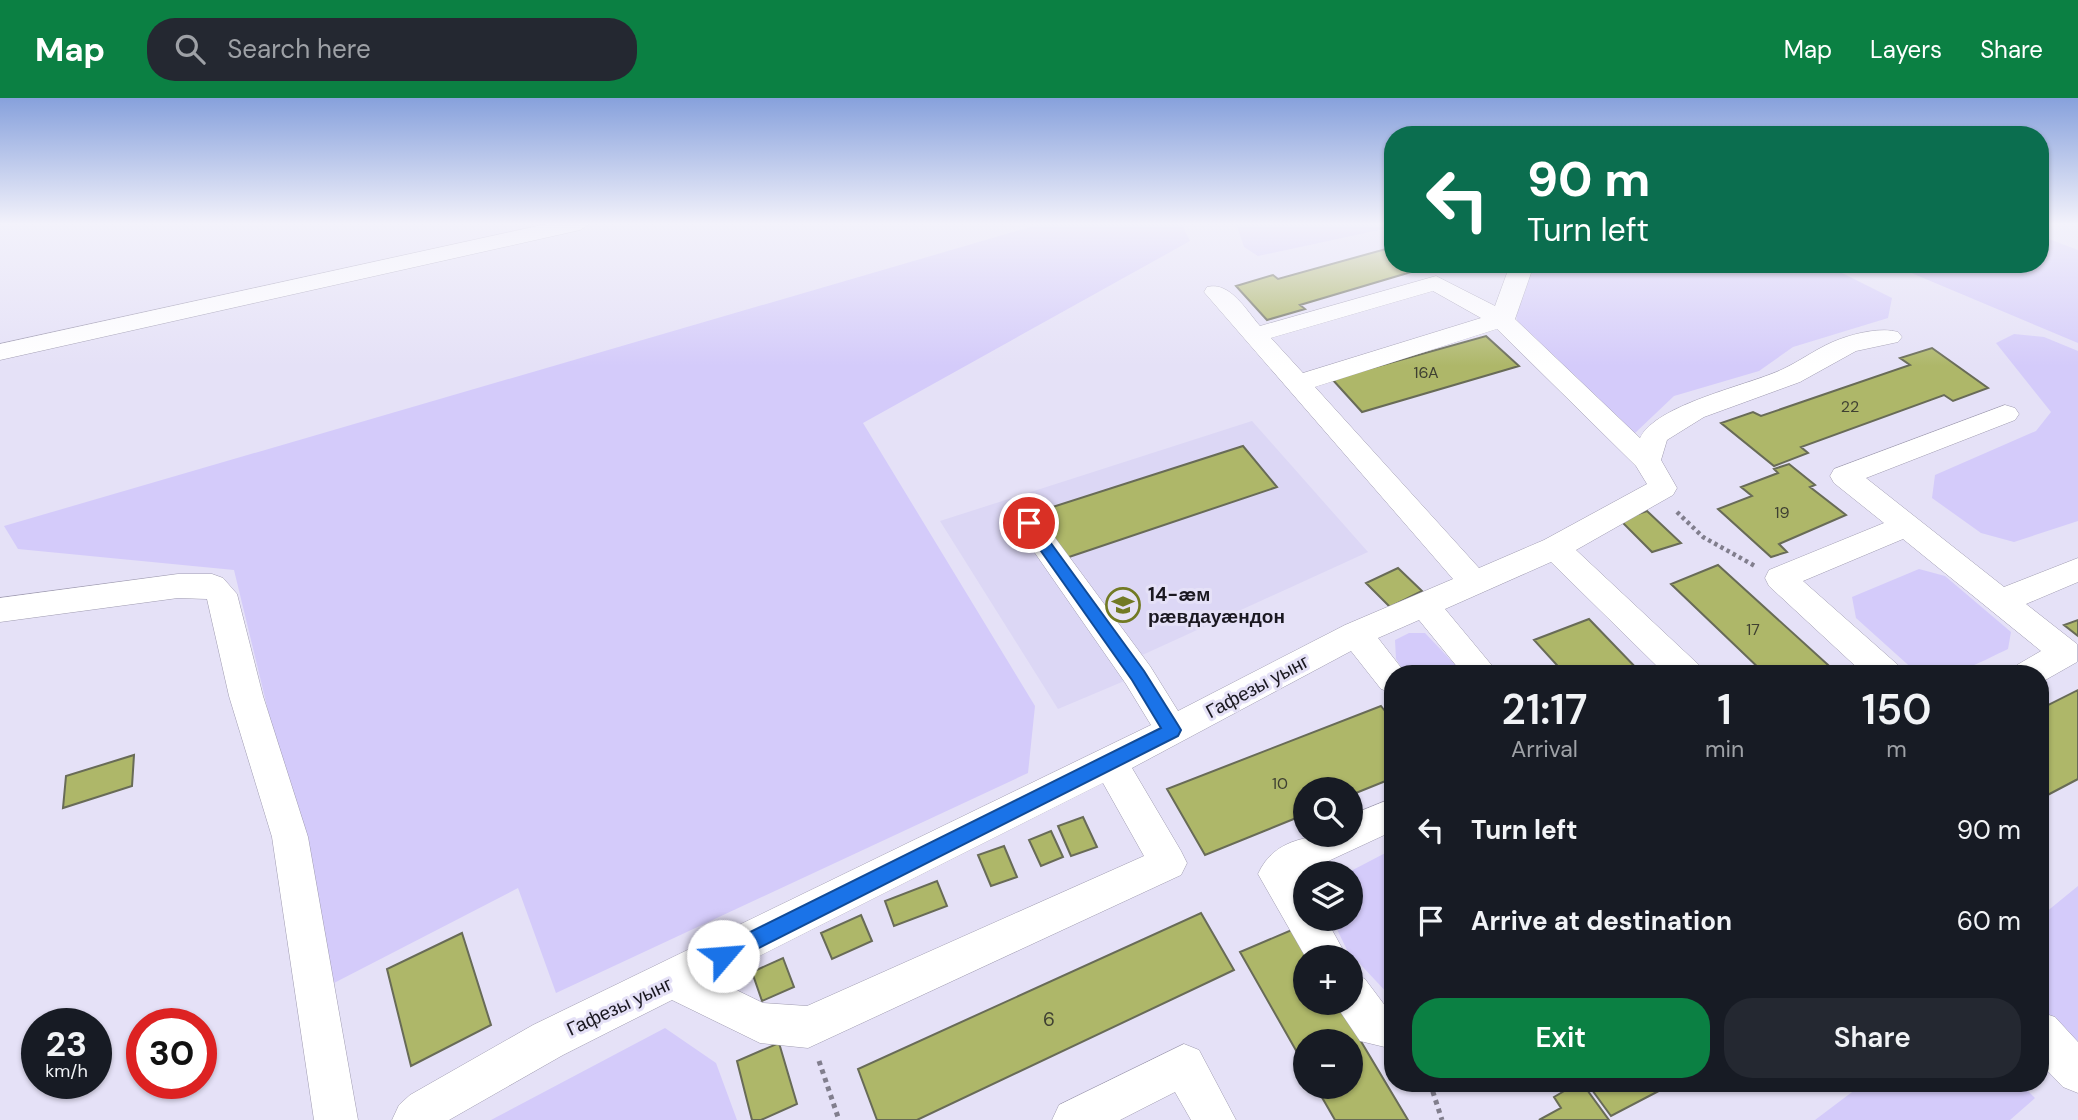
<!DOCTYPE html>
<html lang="en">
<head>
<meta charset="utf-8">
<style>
	body { margin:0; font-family:"DM Sans",sans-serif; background:#242831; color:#f1f3f6; height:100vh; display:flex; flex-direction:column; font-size:26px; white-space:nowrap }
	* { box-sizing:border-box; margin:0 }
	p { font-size:23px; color:#9ea1a6 }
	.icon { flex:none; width:38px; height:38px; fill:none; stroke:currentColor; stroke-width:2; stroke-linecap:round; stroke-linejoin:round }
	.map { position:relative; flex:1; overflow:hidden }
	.panel { position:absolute; left:1384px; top:567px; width:665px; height:427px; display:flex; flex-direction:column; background:#171b24; border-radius:28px; box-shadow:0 2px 5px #0004 }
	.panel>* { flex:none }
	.guide { position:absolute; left:1384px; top:28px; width:665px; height:147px; border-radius:28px; box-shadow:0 2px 5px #0004; background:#0b6e4f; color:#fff; overflow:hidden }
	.tools { position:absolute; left:1293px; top:679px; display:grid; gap:14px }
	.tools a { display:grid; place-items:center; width:70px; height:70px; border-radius:50%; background:#171b24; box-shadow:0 2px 5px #0004; font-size:35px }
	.speed { position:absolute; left:21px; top:910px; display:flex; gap:14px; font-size:35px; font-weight:700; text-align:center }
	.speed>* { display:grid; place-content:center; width:91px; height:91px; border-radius:50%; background:#171b24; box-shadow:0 2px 5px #0004; line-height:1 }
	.speed small { font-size:18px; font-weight:400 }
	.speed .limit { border:10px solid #d22; background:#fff; color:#111 }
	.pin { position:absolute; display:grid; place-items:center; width:60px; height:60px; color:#fff; margin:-30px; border:4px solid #fff; border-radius:50%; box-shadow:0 2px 7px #0007 }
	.me { position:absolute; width:77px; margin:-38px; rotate:63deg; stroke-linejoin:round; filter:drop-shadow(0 0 5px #0008) }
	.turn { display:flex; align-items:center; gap:24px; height:147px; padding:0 28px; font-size:32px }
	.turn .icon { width:91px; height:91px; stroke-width:2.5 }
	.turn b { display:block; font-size:49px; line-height:60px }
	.eta { display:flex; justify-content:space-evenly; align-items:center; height:119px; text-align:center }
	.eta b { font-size:42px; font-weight:600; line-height:49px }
	.button { display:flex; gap:14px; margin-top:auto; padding:14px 28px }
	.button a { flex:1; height:80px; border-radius:28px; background:#0b8043; color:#fff; font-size:28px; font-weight:600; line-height:80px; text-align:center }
	.button a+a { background:#242831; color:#f1f3f6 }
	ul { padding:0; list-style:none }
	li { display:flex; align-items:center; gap:21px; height:91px; padding:0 28px }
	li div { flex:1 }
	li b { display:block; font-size:26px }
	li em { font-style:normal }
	header { display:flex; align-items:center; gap:42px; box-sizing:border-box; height:98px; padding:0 35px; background:#0b8043; color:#fff }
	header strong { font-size:33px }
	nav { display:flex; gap:38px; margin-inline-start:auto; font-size:24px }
	.search { width:490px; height:63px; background:#242831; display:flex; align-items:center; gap:18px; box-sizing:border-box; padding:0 24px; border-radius:28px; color:#9ea1a6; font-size:26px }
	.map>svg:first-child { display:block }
</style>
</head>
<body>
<header>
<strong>Map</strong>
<div class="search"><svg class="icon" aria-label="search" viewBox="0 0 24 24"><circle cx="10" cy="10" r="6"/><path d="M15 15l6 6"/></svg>Search here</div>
<nav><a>Map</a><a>Layers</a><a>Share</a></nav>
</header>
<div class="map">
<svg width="2078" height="1022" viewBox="0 0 2078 1022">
	<rect width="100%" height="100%" fill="#e5e1f7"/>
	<!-- built -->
	<path fill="#dcd7f5" d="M 1252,323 L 1368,454 L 1138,559 L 1148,573 L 1058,611 L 940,423 Z"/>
	<!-- green -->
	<path fill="#d4cbfa" d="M 1044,125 L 1181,125 L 1190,143 L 863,325 L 1035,608 L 1028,675 L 556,895 L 518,790 L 334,885 L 234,472 L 18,451 L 4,428 Z
		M 1236,125 L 1393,125 L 1393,129 L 1258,158 L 1244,149 Z
		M 2041,138 L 2078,152 L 2078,245 L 1890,166 L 2040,166 Z
		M 1511,166 L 1824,166 L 1892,200 L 1888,220 L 1793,249 L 1759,273 L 1674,298 L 1634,336 L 1519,243 Z
		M 2014,236 L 2044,239 L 2078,253 L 2078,423 L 2014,444 L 1981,435 L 1932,400 L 1935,377 L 2036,333 L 2051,314 L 1996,245 Z
		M 1919,471 L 1945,478 L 2011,534 L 2008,551 C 1978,565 1950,583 1916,574 L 1856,520 L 1852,499 Z
		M 1409,535 L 1425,535 L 1464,576 L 1406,576 L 1396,561 L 1395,542 Z
		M 1393,751 L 1393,898 L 1390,898 L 1347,852 L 1332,821 L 1351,821 L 1351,775 L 1347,775 Z
		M 2078,788 L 2078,964 L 2041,938 L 2040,819 Z
		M 665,930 L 716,965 L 737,1022 L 491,1022 Z
		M 1864,985 L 2020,985 L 2035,1000 L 2010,1022 L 1815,1022 Z"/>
	<!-- building -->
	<path fill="#aeb769" stroke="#686b57" stroke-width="2" d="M 1393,149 L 1393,166 L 1438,166 L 1300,207 L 1305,211 L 1267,222 L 1236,188 L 1273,177 L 1278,181 Z
		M 1486,238 L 1519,268 L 1362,314 L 1332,281 Z
		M 1932,250 L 1988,290 L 1953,303 L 1944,297 L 1801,349 L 1808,355 L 1774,368 L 1721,325 L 1753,314 L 1761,318 L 1910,267 L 1900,260 Z
		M 1243,348 L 1277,389 L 1066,460 L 1037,414 Z
		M 1789,366 L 1815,387 L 1810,389 L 1846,417 L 1779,446 L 1787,454 L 1771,459 L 1718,411 L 1752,398 L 1741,389 L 1778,375 L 1774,371 Z
		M 1647,413 L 1681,445 L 1652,454 L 1620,422 Z
		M 1718,467 L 1838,576 L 1765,576 L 1671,486 Z
		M 1398,470 L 1422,493 L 1390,509 L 1366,485 Z
		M 1589,521 L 1642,576 L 1565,576 L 1534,542 Z
		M 2078,522 L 2078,538 L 2064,527 Z
		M 2078,592 L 2078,681 L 2040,701 L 2040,611 Z
		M 1381,608 L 1393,623 L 1393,680 L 1351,697 L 1351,691 L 1306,691 L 1306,716 L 1205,757 L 1167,691 Z
		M 134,657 L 132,688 L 63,710 L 66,678 Z
		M 1083,719 L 1097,749 L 1071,758 L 1058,728 Z
		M 1051,733 L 1063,759 L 1041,768 L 1029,742 Z
		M 1004,748 L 1017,779 L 991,788 L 978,757 Z
		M 937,783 L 947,808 L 894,828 L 885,803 Z
		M 1201,815 L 1234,872 L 917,1022 L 877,1022 L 858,971 Z
		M 861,817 L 872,843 L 832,861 L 821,835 Z
		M 1294,831 L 1310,859 L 1306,859 L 1306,905 L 1338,905 L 1408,1022 L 1335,1022 L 1316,989 L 1351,989 L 1351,943 L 1306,943 L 1306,970 L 1240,854 Z
		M 462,835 L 491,927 L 411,968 L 387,871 Z
		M 783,860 L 794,889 L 762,903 L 752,874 Z
		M 779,945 L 797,1006 L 761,1022 L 752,1022 L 737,963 Z
		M 1578,985 L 1582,985 L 1609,1022 L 1539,1022 L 1561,1010 L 1554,999 Z
		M 1587,985 L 1674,985 L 1611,1018 Z"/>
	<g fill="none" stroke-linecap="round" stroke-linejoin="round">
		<!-- minor casing -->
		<g stroke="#9f9bb0" stroke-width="1">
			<path id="minor" d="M 551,125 L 591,125 L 580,132 L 0,262 L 0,246 Z
				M 1501,166 L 1525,166 L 1531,175 L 1515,221 L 1640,340 C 1656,306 1750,287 1783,271 C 1802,262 1820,248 1840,241 C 1856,235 1882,229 1898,234 L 1902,239 L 1898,244 L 1856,253 L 1800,284 L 1704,319 L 1667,342 L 1661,362 L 1677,390 L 1673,397 L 1576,452 L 1699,567 L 1703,576 L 1665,576 L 1551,464 L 1445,511 L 1499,576 L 1463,576 L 1419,522 L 1378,540 L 1406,576 L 1393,576 L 1393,595 L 1381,591 L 1351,553 L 1132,670 L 1181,753 L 1187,765 L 1181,777 L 808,950 L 760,945 L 672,902 L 563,957 L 449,1022 L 392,1022 L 399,1007 L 410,997 L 533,927 L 1151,627 L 1126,586 L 1019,432 L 1014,425 L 1019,418 L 1029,414 L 1039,418 L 1150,568 L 1178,613 L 1345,527 L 1453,481 L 1204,194 L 1207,189 C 1230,183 1246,212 1260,228 L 1436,178 L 1495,208 L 1507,175 ZM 1433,193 L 1481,220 L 1303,275 L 1271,240 ZM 1497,231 L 1636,368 L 1647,386 L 1544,442 L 1479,470 L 1315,289 ZM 1103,685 L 1144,758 L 807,908 L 763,905 L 714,881 Z
				M 2005,307 L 2015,310 L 2019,316 L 2015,322 L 1866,380 L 2004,489 L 2078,460 L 2078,484 L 2026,506 L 2077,546 L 2077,564 L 2040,585 L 2040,576 L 2013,576 L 2017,567 L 2041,553 L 1903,441 L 1803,483 L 1898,567 L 1902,576 L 1864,576 L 1769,488 L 1765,480 L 1769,472 L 1884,425 L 1834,385 L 1830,378 L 1834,371 Z
				M 178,476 L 212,476 L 223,480 L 237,496 L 263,598 L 308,739 L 358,1022 L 314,1022 L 272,739 L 229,598 L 207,501 L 178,500 L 0,524 L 0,500 Z
				M 1393,700 L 1393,733 L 1309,772 L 1300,780 L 1306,788 L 1306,821 L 1326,821 L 1347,859 L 1306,860 L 1258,776 C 1275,738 1315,737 1351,737 L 1351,717 Z
				M 1351,875 L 1365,881 L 1386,909 L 1393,909 L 1393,951 L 1360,943 L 1337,909 L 1335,905 L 1351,905 Z
				M 2040,914 L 2055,919 L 2078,944 L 2078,995 L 2063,989 L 2040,965 Z
				M 1184,946 L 1199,952 L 1236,1022 L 1191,1022 L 1175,994 L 1120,1022 L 1052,1022 L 1059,1007 Z"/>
		</g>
		<!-- path-far1 -->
		<path stroke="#817e8d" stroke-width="4.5" stroke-dasharray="3.5 3.5" stroke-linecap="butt" d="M 1677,414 L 1703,439 L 1755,468"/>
		<!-- path -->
		<path stroke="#817e8d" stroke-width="5" stroke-dasharray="4.5 4.5" stroke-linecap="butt" d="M 819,963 L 839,1022
			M 1430,985 L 1442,1022"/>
		<!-- minor -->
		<use href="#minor" fill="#fff" fill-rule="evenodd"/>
	</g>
	<!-- sky -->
	<linearGradient id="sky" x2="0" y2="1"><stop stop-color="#87a1dc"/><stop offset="0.47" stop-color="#f3f2fb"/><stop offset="1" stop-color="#f3f2fb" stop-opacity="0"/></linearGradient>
	<rect width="2078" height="268" fill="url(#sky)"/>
	<!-- route -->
	<path fill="#1a73e8" stroke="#114b97" stroke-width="2" d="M 1029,420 L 1034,422 L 1144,573 L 1178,627 L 1181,632 L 1178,638 L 731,864 L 723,867 L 716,864 L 713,858 L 716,851 L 1161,630 L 1132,582 L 1024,429 L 1024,422 Z"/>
	<!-- icons -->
	<defs>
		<g id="school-ring" transform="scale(1.75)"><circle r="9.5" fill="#e5e1f7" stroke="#727a24" stroke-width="1.5"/><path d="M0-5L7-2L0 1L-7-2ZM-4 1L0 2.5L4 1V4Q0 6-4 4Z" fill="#727a24"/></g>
	</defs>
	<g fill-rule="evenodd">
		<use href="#school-ring" x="1123" y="507"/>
	</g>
	<g text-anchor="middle" stroke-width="6" stroke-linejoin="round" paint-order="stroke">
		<!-- number labels -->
		<g font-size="16" fill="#3f4032">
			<text x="1426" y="280">16A</text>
			<text x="1850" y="314">22</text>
			<text x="1782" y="420">19</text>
			<text x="1753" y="537">17</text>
			<text x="1280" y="691">10</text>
		</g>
		<!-- poi labels -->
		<g font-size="19" font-weight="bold" fill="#1a1820" stroke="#e5e1f7" text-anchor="start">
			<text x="1148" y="503">14-æм<tspan x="1148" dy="22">рӕвдауӕндон</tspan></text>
		</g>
		<!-- street labels -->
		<g font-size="19" fill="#1a1820" stroke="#e5e1f7">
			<text transform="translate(1257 588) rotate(-28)" y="7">Гафезы уынг</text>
			<text transform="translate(619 908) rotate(-25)" y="7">Гафезы уынг</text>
		</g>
		<!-- near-number labels -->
		<g font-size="19" fill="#3f4032">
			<text x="1049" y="928">6</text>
		</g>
	</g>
</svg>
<div class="tools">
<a><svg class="icon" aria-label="search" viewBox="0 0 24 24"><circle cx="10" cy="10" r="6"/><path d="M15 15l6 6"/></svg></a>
<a><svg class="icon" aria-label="layers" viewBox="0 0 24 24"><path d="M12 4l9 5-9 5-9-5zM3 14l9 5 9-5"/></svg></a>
<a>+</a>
<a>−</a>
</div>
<div class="speed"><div>23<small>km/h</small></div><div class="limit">30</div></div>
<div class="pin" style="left:1029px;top:425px;background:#d93025"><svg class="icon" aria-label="arrive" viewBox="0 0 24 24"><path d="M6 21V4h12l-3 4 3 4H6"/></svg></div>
<svg class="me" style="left:723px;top:858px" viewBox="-20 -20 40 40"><circle r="19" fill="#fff"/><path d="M0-13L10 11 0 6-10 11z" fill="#1a73e8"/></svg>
<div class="guide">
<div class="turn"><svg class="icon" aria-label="left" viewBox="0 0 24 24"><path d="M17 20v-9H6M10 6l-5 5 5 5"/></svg><div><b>90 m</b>Turn left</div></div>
</div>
<section class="panel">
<div class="eta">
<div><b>21:17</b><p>Arrival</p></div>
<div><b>1</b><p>min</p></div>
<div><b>150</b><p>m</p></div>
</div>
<ul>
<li><svg class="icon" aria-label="left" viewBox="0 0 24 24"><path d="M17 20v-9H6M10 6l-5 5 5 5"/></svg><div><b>Turn left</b></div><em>90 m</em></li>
<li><svg class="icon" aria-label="arrive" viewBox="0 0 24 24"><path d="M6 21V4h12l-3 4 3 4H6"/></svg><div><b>Arrive at destination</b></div><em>60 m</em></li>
</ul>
<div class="button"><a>Exit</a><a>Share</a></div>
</section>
</div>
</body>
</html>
